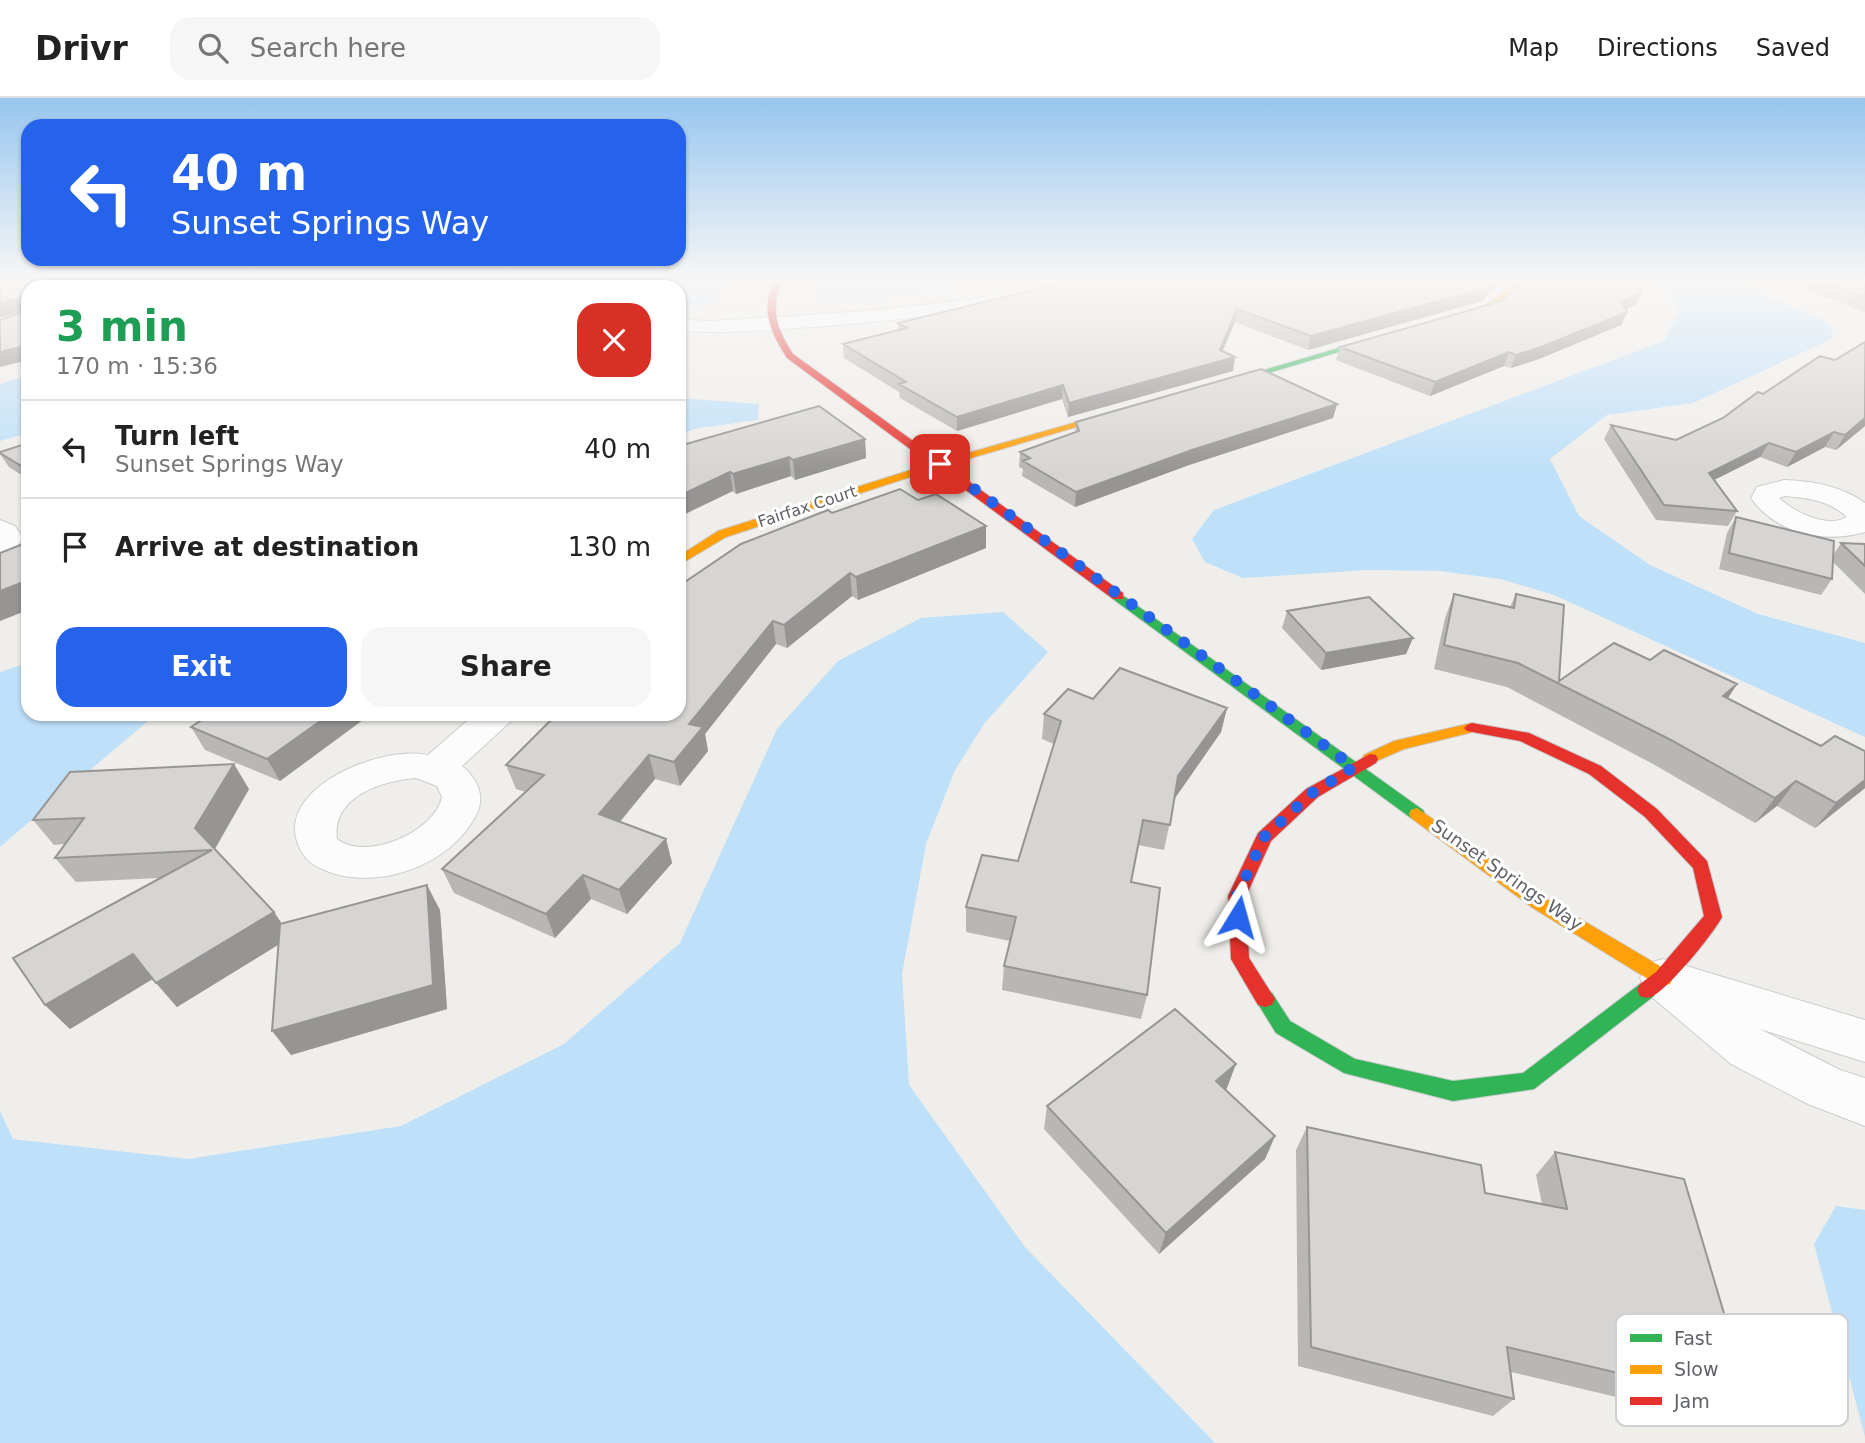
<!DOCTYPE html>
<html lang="en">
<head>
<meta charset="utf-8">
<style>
	body { margin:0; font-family:"DejaVu Sans",sans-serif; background:#f6f6f6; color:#222; height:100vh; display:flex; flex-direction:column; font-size:26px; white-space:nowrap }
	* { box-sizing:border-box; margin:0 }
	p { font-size:23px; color:#767676 }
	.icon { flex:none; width:38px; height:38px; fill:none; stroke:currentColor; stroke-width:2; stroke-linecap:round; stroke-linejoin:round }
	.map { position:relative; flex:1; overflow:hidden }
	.details { position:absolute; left:21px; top:182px; width:665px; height:441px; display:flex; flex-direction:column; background:#fff; border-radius:21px; box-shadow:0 2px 5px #0004 }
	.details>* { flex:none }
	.guide { position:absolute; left:21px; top:21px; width:665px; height:147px; border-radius:21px; box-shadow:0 2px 5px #0004; background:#2563eb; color:#fff; overflow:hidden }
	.pin { position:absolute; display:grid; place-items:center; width:60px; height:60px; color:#fff; margin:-30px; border-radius:14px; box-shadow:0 4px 10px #0006 }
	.me { position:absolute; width:77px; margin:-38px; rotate:8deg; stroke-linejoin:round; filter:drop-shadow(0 0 5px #0008) }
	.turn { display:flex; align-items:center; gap:24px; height:147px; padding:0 35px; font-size:32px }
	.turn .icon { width:91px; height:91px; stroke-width:2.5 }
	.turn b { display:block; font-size:49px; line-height:60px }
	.round { display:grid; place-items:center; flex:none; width:74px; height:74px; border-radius:21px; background:#f6f6f6 }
	.overview { display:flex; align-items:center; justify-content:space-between; height:119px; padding:0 35px }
	h1 { font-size:42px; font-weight:800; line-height:52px; color:#1e9e55 }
	.cta { display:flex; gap:14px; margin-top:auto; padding:14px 35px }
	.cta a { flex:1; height:80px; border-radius:21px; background:#2563eb; color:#fff; font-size:28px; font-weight:800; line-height:80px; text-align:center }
	.cta a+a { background:#f6f6f6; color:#222 }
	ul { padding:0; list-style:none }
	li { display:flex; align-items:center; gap:21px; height:98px; padding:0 35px; border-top:2px solid #e0e0e0 }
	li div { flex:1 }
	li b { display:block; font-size:26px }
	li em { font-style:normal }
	header { display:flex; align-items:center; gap:42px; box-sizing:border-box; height:98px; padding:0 35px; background:#fff; border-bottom:2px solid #e0e0e0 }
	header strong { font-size:33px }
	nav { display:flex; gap:38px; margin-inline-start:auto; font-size:24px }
	.search { width:490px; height:63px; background:#f6f6f6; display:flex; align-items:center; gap:18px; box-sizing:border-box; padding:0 24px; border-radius:21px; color:#767676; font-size:26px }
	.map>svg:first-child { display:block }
</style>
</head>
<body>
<header>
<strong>Drivr</strong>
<div class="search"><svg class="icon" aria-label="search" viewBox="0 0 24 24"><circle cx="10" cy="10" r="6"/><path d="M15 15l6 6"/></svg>Search here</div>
<nav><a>Map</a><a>Directions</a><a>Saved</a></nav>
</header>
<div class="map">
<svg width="1865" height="1345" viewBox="0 0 1865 1345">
	<rect width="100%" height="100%" fill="#efeeea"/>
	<!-- water -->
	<path fill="#bfe0f9" d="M 642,184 L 726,184 L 710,206 L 679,207 L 679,189 L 639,189 Z
		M 820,184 L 939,184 L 947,188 L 946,193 L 829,204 L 819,201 Z
		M 1660,184 L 1734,184 L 1825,223 L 1833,233 L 1832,241 L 1693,305 L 1607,317 L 1550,361 L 1579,418 L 1650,467 L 1758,516 L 1865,545 L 1865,639 L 1554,497 L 1500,481 L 1440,473 L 1368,472 L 1243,480 L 1205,464 L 1192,441 L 1214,412 L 1664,243 L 1680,212 Z
		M 28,277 L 28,335 L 0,343 L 0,286 Z
		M 679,300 L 759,306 L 758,322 L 698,330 L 679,336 Z
		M 1003,514 L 1048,554 L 984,626 L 955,672 L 926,746 L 902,876 L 909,987 L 1025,1149 L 1215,1345 L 0,1345 L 0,1013 L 13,1041 L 188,1061 L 401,1028 L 564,946 L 680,845 L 777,631 L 838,563 L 921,520 Z
		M 28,565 L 28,616 L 156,616 L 0,749 L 0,574 Z
		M 1836,1108 L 1865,1112 L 1865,1339 L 1814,1146 Z"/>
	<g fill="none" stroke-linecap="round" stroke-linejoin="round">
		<!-- street casing -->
		<g stroke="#cbcccc" stroke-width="2">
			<path id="street" d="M 1060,184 L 1094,184 L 1092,188 C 1000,211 907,222 812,229 C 768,232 723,236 679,233 L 679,221 L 708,223 C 826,216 945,211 1060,184 Z
				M 1784,382 C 1812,383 1842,388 1865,405 L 1865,434 C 1825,446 1776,436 1751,400 L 1757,389 ZM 1785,398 C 1809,400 1830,403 1847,419 C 1828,431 1794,414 1779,400 Z
				M 0,422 L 15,428 L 23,440 L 11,458 L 0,461 Z
				M 475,616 L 515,616 L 510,624 L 462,668 C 479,682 486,700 475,719 C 450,766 383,791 332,775 C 322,771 312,768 305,759 C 260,696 378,646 428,657 ZM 416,680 L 437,688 L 442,699 C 435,734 366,764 337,741 C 332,698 382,683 416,680 Z
				M 1663,861 L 1865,922 L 1865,964 L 1760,931 L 1840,972 L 1865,980 L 1865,1028 L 1808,1006 L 1731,966 L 1646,894 L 1640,880 L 1646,866 Z"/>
		</g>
		<!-- fast casing -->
		<g stroke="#cacacb" stroke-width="2">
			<path id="fast" d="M 1386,236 L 1393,238 L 1218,290 L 1210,288 Z
				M 1118,494 L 1423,712 L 1425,716 L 1423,720 L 1411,720 L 1113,501 L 1113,495 Z
				M 1647,884 L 1654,886 L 1657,892 L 1654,898 L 1534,991 L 1453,1003 L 1344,975 L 1276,935 L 1255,901 L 1258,895 L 1265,893 L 1272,895 L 1290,923 L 1355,961 L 1453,983 L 1523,975 L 1640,886 Z"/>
		</g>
		<!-- slow casing -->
		<g stroke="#cacacb" stroke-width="2">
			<path id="slow" d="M 1508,184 L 1516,184 L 1518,187 L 1493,211 L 1447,224 L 1443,221 L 1487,207 L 1510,187 Z
				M 1122,311 L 1131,313 L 944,368 L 726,439 L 679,467 L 679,458 L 718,433 L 936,364 Z
				M 1472,625 L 1477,627 L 1480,630 L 1477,633 L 1404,651 L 1370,666 L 1362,661 L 1364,657 L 1394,643 Z
				M 1417,710 L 1545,800 L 1670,874 L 1673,880 L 1670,886 L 1663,888 L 1656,886 L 1533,810 L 1411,720 L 1409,716 L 1411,712 Z"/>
		</g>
		<!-- jam casing -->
		<g stroke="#cacacb" stroke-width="2">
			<path id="jam" d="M 774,184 L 782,184 C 769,211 778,233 793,256 L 1123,495 L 1123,501 L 1113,501 L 787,260 C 771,235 760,213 774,184 Z
				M 1472,625 L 1529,635 L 1601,668 L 1657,711 L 1707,763 L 1722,819 C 1713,836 1667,893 1651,899 C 1646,900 1645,900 1640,898 L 1637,892 L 1640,886 L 1656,874 L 1704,818 L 1693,770 L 1645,719 L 1589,676 L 1520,643 L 1467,633 L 1464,630 L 1467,627 Z
				M 1370,656 L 1376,657 L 1378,661 L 1376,665 L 1318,699 L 1271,743 L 1246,798 L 1249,860 L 1275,901 L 1272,907 L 1265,909 L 1258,907 L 1231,861 L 1228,798 L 1258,735 L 1306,691 Z"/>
		</g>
		<!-- street -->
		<use href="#street" fill="#fdfcfc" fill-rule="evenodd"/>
		<!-- fast -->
		<use href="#fast" fill="#30b455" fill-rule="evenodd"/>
		<!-- slow -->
		<use href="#slow" fill="#ff9f0a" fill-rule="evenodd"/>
		<!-- jam -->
		<use href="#jam" fill="#e5322d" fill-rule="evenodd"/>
	</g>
	<!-- wall -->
	<path fill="#b8b7b5" d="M 438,184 L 597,184 L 583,189 L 450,189 Z
		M 1066,184 L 1482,203 L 1308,252 L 1235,224 L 1222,253 L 1235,259 L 1233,273 L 1068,319 L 1062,301 L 957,333 L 900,300 L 899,294 L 844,260 L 843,246 L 898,233 L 898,225 Z
		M 1787,184 L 1865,184 L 1865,214 Z
		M 1641,195 L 1635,207 L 1625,211 L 1621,227 L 1539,261 L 1511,270 L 1504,268 L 1430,298 L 1336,262 L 1340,249 L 1502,203 Z
		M 1865,244 L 1865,328 L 1836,352 L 1825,349 L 1787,369 L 1760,359 L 1714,382 L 1737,413 L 1728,428 L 1656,422 L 1604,341 L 1611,327 L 1676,342 L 1723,320 L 1763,296 L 1835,262 Z
		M 1337,306 L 1333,320 L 1189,367 L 1075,409 L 1022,378 L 1023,371 L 1019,369 L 1020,354 L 1075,335 L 1076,324 Z
		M 865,341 L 866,360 L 795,382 L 791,378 L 736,396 L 679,348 Z
		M 28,345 L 28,381 L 9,369 L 0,356 Z
		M 832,415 L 986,450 L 858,502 L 852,498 L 787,550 L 776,546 L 705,636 L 708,653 L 680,688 L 655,681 L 620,724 L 666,741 L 672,765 L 627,816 L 591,801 L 555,840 L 454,795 L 442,771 L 526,694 L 516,691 L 506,667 Z
		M 1736,419 L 1834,456 L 1841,445 L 1865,446 L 1865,496 L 1833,464 L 1832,481 L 1821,497 L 1719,471 L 1727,435 Z
		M 1454,496 L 1510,509 L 1516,496 L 1559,583 L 1650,562 L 1737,586 L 1728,600 L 1865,690 L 1815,730 L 1777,708 L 1755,725 L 1653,666 L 1507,589 L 1434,571 L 1445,520 Z
		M 1287,513 L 1413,540 L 1406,556 L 1321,572 L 1282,530 Z
		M 1093,601 L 1227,610 L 1221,634 L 1175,700 L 1164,752 L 1138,747 L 1131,784 L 1147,897 L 1141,921 L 1002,892 L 1004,868 L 1010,843 L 966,834 L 966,809 L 1018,763 L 1054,646 L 1042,641 L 1044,616 Z
		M 211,616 L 371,616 L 280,683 L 205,652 L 191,629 Z
		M 249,691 L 215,751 L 274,814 L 281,825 L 440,812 L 447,911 L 291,957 L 279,846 L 177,909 L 153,881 L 70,931 L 45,907 L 159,780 L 76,784 L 55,760 L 64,746 L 54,747 L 33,722 Z
		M 1227,990 L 1226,992 L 1275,1038 L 1265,1061 L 1159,1156 L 1044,1031 L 1047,1008 Z
		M 1307,1029 L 1485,1095 L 1542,1106 L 1536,1077 L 1555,1054 L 1751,1306 L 1721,1324 L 1511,1274 L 1514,1301 L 1493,1318 L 1298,1268 L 1296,1052 Z"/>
	<!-- shaded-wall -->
	<path fill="#969594" d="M 281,184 L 330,184 L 312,189 L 263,189 Z
		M 557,184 L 597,184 L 583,189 L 542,189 Z
		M 1025,184 L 1046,184 L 1025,189 Z
		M 1492,184 L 1500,184 L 1482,203 L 1308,252 L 1311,238 Z
		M 1641,195 L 1635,207 L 1616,215 L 1621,203 Z
		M 20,200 L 27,212 L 0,220 L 0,205 Z
		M 1237,211 L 1235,224 L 1218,264 L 1235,259 L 1233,273 L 1068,319 L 1069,305 L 1220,252 Z
		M 1627,214 L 1621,227 L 1539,261 L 1511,270 L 1516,257 Z
		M 28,247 L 28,262 L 0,269 L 0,254 Z
		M 1509,254 L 1504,268 L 1430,298 L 1435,284 Z
		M 1063,287 L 1062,301 L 957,333 L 957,319 Z
		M 1337,306 L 1333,320 L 1189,367 L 1075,409 L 1076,394 L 1192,352 Z
		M 1865,320 L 1865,328 L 1836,352 L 1845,337 Z
		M 1834,334 L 1825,349 L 1787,369 L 1796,354 Z
		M 865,341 L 866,360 L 795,382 L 793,362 Z
		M 1769,345 L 1760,359 L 1700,389 L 1709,375 Z
		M 789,359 L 791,378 L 736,396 L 733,376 Z
		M 730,374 L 733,393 L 679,419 L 679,398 Z
		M 986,428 L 986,450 L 858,502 L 856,479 Z
		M 850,475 L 852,498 L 787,550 L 784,527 Z
		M 21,485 L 28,494 L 28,512 L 0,523 L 0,493 Z
		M 773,523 L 776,546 L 705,636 L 708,653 L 680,688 L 674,664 L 689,626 Z
		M 1413,540 L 1406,556 L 1321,572 L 1326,555 Z
		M 1737,586 L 1721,611 L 1723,598 Z
		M 1227,610 L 1221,634 L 1173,703 L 1178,678 Z
		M 330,616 L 371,616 L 280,683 L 267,661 Z
		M 649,657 L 655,681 L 606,740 L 599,716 Z
		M 234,666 L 249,691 L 213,754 L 195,730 Z
		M 1865,682 L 1865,690 L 1815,730 L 1836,705 Z
		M 1796,683 L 1777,708 L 1755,725 L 1775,700 Z
		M 666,741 L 672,765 L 627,816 L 619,792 Z
		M 583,777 L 591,801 L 555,840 L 546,816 Z
		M 427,787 L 440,812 L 447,911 L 291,957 L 272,933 Z
		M 274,814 L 291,839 L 177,909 L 156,885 Z
		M 133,856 L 154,880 L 70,931 L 45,907 Z
		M 1236,966 L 1227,990 L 1208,1006 L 1216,983 Z
		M 1275,1038 L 1265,1061 L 1159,1156 L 1166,1135 Z"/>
	<!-- building -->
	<path fill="#d6d5d3" stroke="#969594" stroke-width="2" d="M 0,184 L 281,184 L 263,189 L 28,189 L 28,247 L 0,254 L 0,222 L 23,214 L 24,203 L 20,200 L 0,205 Z
		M 465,184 L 557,184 L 542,189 L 478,189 Z
		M 1066,184 L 1492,184 L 1486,190 L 1311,238 L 1237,211 L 1220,252 L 1235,259 L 1069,305 L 1063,287 L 957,319 L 899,286 L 906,284 L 843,246 L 907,230 L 898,225 Z
		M 1523,184 L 1635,184 L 1641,195 L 1621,203 L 1627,214 L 1544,248 L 1516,257 L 1509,254 L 1435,284 L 1340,249 L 1502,203 Z
		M 1825,184 L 1865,184 L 1865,199 Z
		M 1865,244 L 1865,320 L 1845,337 L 1834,334 L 1796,354 L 1769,345 L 1709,375 L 1737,413 L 1664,407 L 1611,327 L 1676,342 L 1723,320 L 1758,294 L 1763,296 L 1820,258 L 1835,262 Z
		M 1261,271 L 1337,306 L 1192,352 L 1076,394 L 1023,363 L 1030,360 L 1020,354 L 1079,333 L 1076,324 Z
		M 819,308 L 865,341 L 793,362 L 789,359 L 733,376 L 730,374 L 679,398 L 679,348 Z
		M 28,345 L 28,372 L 0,355 L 0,354 Z
		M 900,391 L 918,402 L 936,396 L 986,428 L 856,479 L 850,475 L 784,527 L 773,523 L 689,626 L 703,629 L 674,664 L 649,657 L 599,716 L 666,741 L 619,792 L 583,777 L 546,816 L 442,771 L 544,677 L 506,667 L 557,616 L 679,616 L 679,488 L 741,446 L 828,412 L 832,415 Z
		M 1736,419 L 1834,443 L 1832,481 L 1729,455 Z
		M 28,444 L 28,490 L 21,485 L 0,493 L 0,455 Z
		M 1841,445 L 1865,446 L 1865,468 Z
		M 1454,496 L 1514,510 L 1516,496 L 1564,507 L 1559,583 L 1614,545 L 1650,562 L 1664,552 L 1737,586 L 1723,598 L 1821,648 L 1835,638 L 1865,653 L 1865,682 L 1836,705 L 1796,683 L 1775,700 L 1669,641 L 1518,565 L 1444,547 Z
		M 1369,499 L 1413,540 L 1326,555 L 1287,513 Z
		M 1120,570 L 1227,610 L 1178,678 L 1170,727 L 1143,722 L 1131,784 L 1160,790 L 1147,897 L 1004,868 L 1016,819 L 966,809 L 982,757 L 1018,763 L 1061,623 L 1044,616 L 1068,591 L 1093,601 Z
		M 211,616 L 330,616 L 267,661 L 191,629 Z
		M 234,666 L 195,730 L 274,814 L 156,885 L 133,856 L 45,907 L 13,860 L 212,752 L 55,760 L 84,720 L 33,722 L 70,674 Z
		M 427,787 L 433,887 L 272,933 L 280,826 Z
		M 1175,911 L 1236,966 L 1216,983 L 1275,1038 L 1166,1135 L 1047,1008 Z
		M 1307,1029 L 1481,1067 L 1485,1095 L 1567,1111 L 1555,1054 L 1684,1081 L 1751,1306 L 1507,1249 L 1514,1301 L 1311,1249 Z"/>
	<!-- sky -->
	<linearGradient id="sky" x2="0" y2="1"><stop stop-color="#97c6ef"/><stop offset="0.49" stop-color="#f8f7f6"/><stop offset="1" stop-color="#f8f7f6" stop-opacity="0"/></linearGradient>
	<rect width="1865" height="373" fill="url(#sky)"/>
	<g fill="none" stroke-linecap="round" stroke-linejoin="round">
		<!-- route -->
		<path stroke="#2563eb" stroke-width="12" stroke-dasharray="0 21.6" d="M 940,366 L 1354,669 L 1312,695 L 1264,739 L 1237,798 L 1238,819"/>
	</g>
	<g text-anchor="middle" stroke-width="6" stroke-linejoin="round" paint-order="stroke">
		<!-- far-street labels -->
		<g font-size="16" fill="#5f6368" stroke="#fff">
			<text transform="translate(807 408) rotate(-18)" y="6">Fairfax Court</text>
		</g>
		<!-- street labels -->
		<g font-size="18" fill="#5f6368" stroke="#fff">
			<text transform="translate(1507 777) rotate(35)" y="6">Sunset Springs Way</text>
		</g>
	</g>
	<!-- legend -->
	<rect x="1616" y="1216" width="232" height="112" rx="10" fill="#fff" stroke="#cfd0d2" stroke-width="2"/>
	<rect x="1630" y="1236" width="32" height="8" fill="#30b455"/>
	<rect x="1630" y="1267" width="32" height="9" fill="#ff9f0a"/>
	<rect x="1630" y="1299" width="32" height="8" fill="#e5322d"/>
	<g font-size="19" fill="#5f6368">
		<text x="1674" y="1247">Fast</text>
		<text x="1674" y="1278">Slow</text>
		<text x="1674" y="1310">Jam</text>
	</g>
</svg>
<div class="pin" style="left:940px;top:366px;background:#d93025"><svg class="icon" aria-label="arrive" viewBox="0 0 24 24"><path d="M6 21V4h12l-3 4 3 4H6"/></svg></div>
<svg class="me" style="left:1238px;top:819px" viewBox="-20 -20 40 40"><path d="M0-17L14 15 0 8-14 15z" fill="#2563eb" stroke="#fff" stroke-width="4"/></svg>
<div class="guide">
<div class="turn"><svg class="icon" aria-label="left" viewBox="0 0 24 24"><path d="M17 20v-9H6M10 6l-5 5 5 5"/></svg><div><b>40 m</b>Sunset Springs Way</div></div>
</div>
<section class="details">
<div class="overview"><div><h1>3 min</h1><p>170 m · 15:36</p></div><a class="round" style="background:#d93025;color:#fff"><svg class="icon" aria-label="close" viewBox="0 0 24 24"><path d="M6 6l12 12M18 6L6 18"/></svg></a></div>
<ul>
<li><svg class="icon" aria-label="left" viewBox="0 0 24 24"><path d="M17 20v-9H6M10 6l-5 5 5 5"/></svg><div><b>Turn left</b><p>Sunset Springs Way</p></div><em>40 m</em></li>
<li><svg class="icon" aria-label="arrive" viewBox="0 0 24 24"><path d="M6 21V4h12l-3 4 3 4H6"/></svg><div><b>Arrive at destination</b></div><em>130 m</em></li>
</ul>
<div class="cta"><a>Exit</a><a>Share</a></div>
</section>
</div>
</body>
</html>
